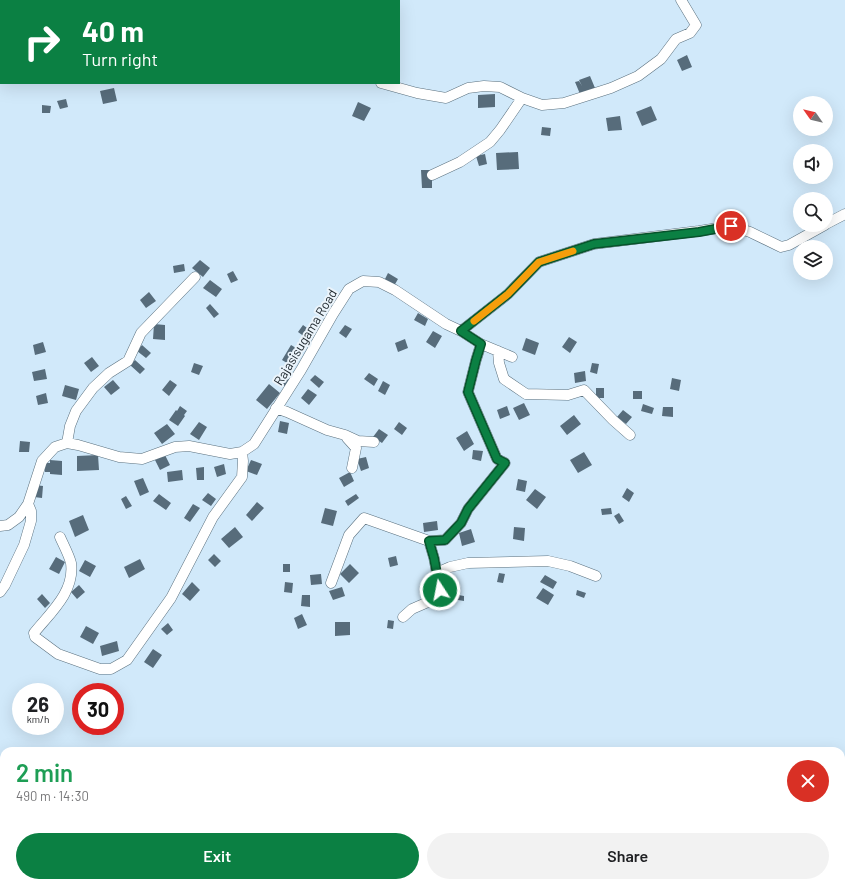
<!DOCTYPE html>
<html lang="en">
<head>
<meta charset="utf-8">
<style>
	body { margin:0; font-family:Barlow,sans-serif; background:#f2f2f2; color:#202124; height:100vh; display:flex; flex-direction:column; font-size:15px; white-space:nowrap }
	* { box-sizing:border-box; margin:0 }
	p { font-size:13px; color:#757577 }
	.icon { flex:none; width:22px; height:22px; fill:none; stroke:currentColor; stroke-width:2; stroke-linecap:round; stroke-linejoin:round }
	.map { position:relative; flex:1; overflow:hidden }
	.sheet { position:absolute; left:0px; top:747px; width:845px; height:140px; display:flex; flex-direction:column; background:#fff; border-radius:12px 12px 0 0; box-shadow:0 4px 16px #0002 }
	.sheet>* { flex:none }
	.top-card { position:absolute; left:0px; top:0px; width:400px; height:84px; box-shadow:0 4px 16px #0002; background:#0b8043; color:#fff; overflow:hidden }
	.needle { width:26px; rotate:304deg }
	.fabs { position:absolute; left:793px; top:96px; display:grid; gap:8px }
	.fabs a { display:grid; place-items:center; width:40px; height:40px; border-radius:50%; background:#fff; box-shadow:0 4px 16px #0002; font-size:20px }
	.speed { position:absolute; left:12px; top:683px; display:flex; gap:8px; font-size:20px; font-weight:700; text-align:center }
	.speed>* { display:grid; place-content:center; width:52px; height:52px; border-radius:50%; background:#fff; box-shadow:0 4px 16px #0002; line-height:1 }
	.speed small { font-size:10px; font-weight:400 }
	.speed .limit { border:6px solid #d22; background:#fff; color:#111 }
	.pin { position:absolute; display:grid; place-items:center; width:34px; height:34px; color:#fff; margin:-17px; border:2px solid #fff; border-radius:50%; box-shadow:0 1px 4px #0007 }
	.me { position:absolute; width:44px; margin:-22px; rotate:349deg; stroke-linejoin:round; filter:drop-shadow(0 0 3px #0008) }
	.turn { display:flex; align-items:center; gap:14px; height:84px; padding:0 16px; font-size:18px }
	.turn .icon { width:52px; height:52px; stroke-width:2.5 }
	.turn b { display:block; font-size:28px; line-height:34px }
	.round { display:grid; place-items:center; flex:none; width:42px; height:42px; border-radius:21px; background:#f2f2f2 }
	.overview { display:flex; align-items:center; justify-content:space-between; height:68px; padding:0 16px }
	h1 { font-size:24px; font-weight:600; line-height:30px; color:#1e9e55 }
	.action { display:flex; gap:8px; margin-top:auto; padding:8px 16px }
	.action a { flex:1; height:46px; border-radius:24px; background:#0b8043; color:#fff; font-size:16px; font-weight:600; line-height:46px; text-align:center }
	.action a+a { background:#f2f2f2; color:#202124 }
	.map>svg:first-child { display:block }
</style>
</head>
<body>
<div class="map">
<svg width="845" height="887" viewBox="0 0 845 887">
	<rect width="100%" height="100%" fill="#d1e9fa"/>
	<!-- building -->
	<path fill="#576c7b" d="M 687,55 L 692,67 L 682,71 L 677,60 Z
		M 590,76 L 595,88 L 580,94 L 575,82 L 579,81 L 582,86 L 579,80 Z
		M 114,88 L 117,101 L 103,104 L 100,91 Z
		M 495,94 L 495,107 L 478,108 L 478,95 Z
		M 66,99 L 68,107 L 60,109 L 57,101 Z
		M 358,102 L 371,108 L 364,121 L 352,116 Z
		M 42,105 L 51,106 L 50,113 L 42,113 Z
		M 651,106 L 657,120 L 642,126 L 636,112 Z
		M 620,116 L 622,130 L 608,131 L 606,118 Z
		M 542,127 L 551,128 L 550,136 L 541,135 Z
		M 518,152 L 519,169 L 497,170 L 496,153 Z
		M 485,154 L 487,164 L 479,166 L 476,156 Z
		M 421,170 L 432,170 L 432,188 L 422,188 Z
		M 200,260 L 210,268 L 203,277 L 192,268 Z
		M 184,264 L 185,271 L 174,273 L 173,266 Z
		M 233,271 L 238,280 L 231,283 L 227,274 Z
		M 388,273 L 398,279 L 394,286 L 384,281 Z
		M 210,280 L 222,289 L 216,297 L 203,288 Z
		M 149,292 L 156,301 L 146,308 L 140,300 Z
		M 210,304 L 219,314 L 214,318 L 206,308 Z
		M 418,313 L 428,319 L 425,326 L 414,320 Z
		M 154,324 L 165,325 L 165,340 L 153,339 Z
		M 303,325 L 310,330 L 305,337 L 298,332 Z
		M 345,325 L 352,329 L 346,338 L 339,333 Z
		M 433,331 L 442,336 L 435,348 L 426,342 Z
		M 569,337 L 577,342 L 570,353 L 562,347 Z
		M 526,338 L 539,343 L 535,355 L 522,350 Z
		M 405,339 L 408,348 L 398,352 L 395,343 Z
		M 43,342 L 46,352 L 35,355 L 33,345 Z
		M 142,345 L 151,353 L 146,358 L 137,351 Z
		M 291,345 L 301,351 L 292,366 L 282,360 Z
		M 92,357 L 99,366 L 91,372 L 84,363 Z
		M 135,360 L 145,369 L 140,374 L 130,365 Z
		M 194,363 L 203,366 L 199,375 L 191,372 Z
		M 592,363 L 599,364 L 597,374 L 590,372 Z
		M 45,369 L 47,379 L 34,381 L 32,372 Z
		M 585,371 L 586,381 L 575,383 L 574,373 Z
		M 369,373 L 378,379 L 374,386 L 364,379 Z
		M 315,375 L 324,382 L 319,388 L 310,380 Z
		M 283,376 L 290,380 L 286,387 L 279,382 Z
		M 672,378 L 681,380 L 679,391 L 670,389 Z
		M 113,380 L 120,388 L 111,395 L 104,387 Z
		M 170,380 L 177,385 L 169,396 L 162,390 Z
		M 383,381 L 390,385 L 385,395 L 378,391 Z
		M 269,384 L 280,393 L 267,409 L 256,400 Z
		M 65,385 L 79,389 L 76,400 L 62,396 Z
		M 596,388 L 604,388 L 604,398 L 596,398 Z
		M 308,389 L 317,395 L 309,405 L 301,398 Z
		M 633,391 L 642,391 L 642,399 L 633,399 Z
		M 46,393 L 48,403 L 38,405 L 36,396 Z
		M 524,403 L 530,415 L 519,420 L 513,408 Z
		M 643,404 L 654,408 L 652,414 L 641,411 Z
		M 180,406 L 187,411 L 184,415 L 185,416 L 178,426 L 169,420 L 176,410 L 177,411 Z
		M 507,406 L 510,415 L 500,419 L 497,410 Z
		M 663,407 L 673,407 L 673,417 L 662,416 Z
		M 623,410 L 632,417 L 626,424 L 617,417 Z
		M 574,415 L 581,424 L 567,435 L 560,426 Z
		M 280,421 L 289,423 L 287,434 L 278,432 Z
		M 199,422 L 207,427 L 199,440 L 190,434 Z
		M 399,422 L 407,428 L 402,435 L 394,429 Z
		M 167,424 L 175,434 L 162,444 L 154,433 Z
		M 379,429 L 388,435 L 382,443 L 373,437 Z
		M 467,431 L 474,444 L 464,451 L 456,438 Z
		M 20,441 L 30,442 L 29,452 L 19,452 Z
		M 473,450 L 483,451 L 481,461 L 472,459 Z
		M 584,452 L 592,465 L 578,473 L 570,460 Z
		M 98,455 L 99,470 L 77,471 L 77,456 Z
		M 165,455 L 170,465 L 160,470 L 155,460 Z
		M 366,457 L 369,468 L 361,471 L 357,459 Z
		M 50,460 L 62,461 L 62,475 L 50,474 L 50,472 L 45,472 L 45,463 L 50,463 Z
		M 251,460 L 262,464 L 257,475 L 246,471 Z
		M 224,464 L 226,474 L 217,477 L 214,467 Z
		M 204,467 L 204,480 L 197,480 L 196,468 Z
		M 182,470 L 183,480 L 168,482 L 167,472 Z
		M 350,472 L 354,481 L 344,487 L 339,478 Z
		M 143,478 L 149,492 L 140,496 L 134,481 Z
		M 518,479 L 527,481 L 525,492 L 516,490 Z
		M 35,485 L 43,486 L 42,498 L 34,497 Z
		M 627,488 L 634,493 L 629,502 L 622,497 Z
		M 535,489 L 546,497 L 537,509 L 526,500 Z
		M 208,493 L 216,499 L 211,506 L 202,500 Z
		M 159,494 L 171,503 L 166,510 L 153,501 Z
		M 356,494 L 359,498 L 348,506 L 345,501 Z
		M 126,496 L 132,506 L 126,509 L 121,499 Z
		M 257,502 L 264,508 L 252,521 L 246,515 Z
		M 193,504 L 200,508 L 190,522 L 184,518 Z
		M 325,508 L 337,511 L 333,526 L 321,523 Z
		M 611,508 L 612,514 L 602,515 L 601,509 Z
		M 619,513 L 624,521 L 619,524 L 614,516 Z
		M 83,515 L 89,530 L 75,537 L 69,521 Z
		M 437,521 L 438,530 L 424,532 L 423,523 Z
		M 235,527 L 243,537 L 229,548 L 221,539 Z
		M 514,527 L 525,528 L 524,541 L 513,539 Z
		M 471,529 L 475,542 L 462,546 L 459,533 Z
		M 214,554 L 221,561 L 215,567 L 208,560 Z
		M 396,556 L 398,565 L 390,567 L 388,558 Z
		M 56,557 L 65,562 L 59,574 L 49,569 Z
		M 140,559 L 145,569 L 129,578 L 124,567 Z
		M 85,560 L 96,566 L 90,577 L 79,571 Z
		M 283,564 L 290,564 L 290,572 L 283,572 Z
		M 350,564 L 359,573 L 349,583 L 340,574 Z
		M 499,573 L 505,574 L 503,583 L 497,582 Z
		M 321,574 L 322,584 L 311,585 L 310,575 Z
		M 545,575 L 557,582 L 553,589 L 540,582 Z
		M 192,582 L 200,590 L 190,601 L 182,594 Z
		M 285,582 L 293,583 L 292,593 L 284,592 Z
		M 79,585 L 85,592 L 77,599 L 71,592 Z
		M 342,587 L 345,596 L 333,600 L 329,591 Z
		M 543,588 L 554,595 L 548,605 L 536,598 Z
		M 577,590 L 586,593 L 584,598 L 576,595 Z
		M 42,594 L 50,603 L 45,608 L 37,599 Z
		M 453,594 L 464,596 L 464,601 L 452,599 Z
		M 302,595 L 310,595 L 310,607 L 301,606 Z
		M 302,614 L 307,625 L 298,629 L 294,618 Z
		M 388,620 L 394,621 L 393,629 L 387,628 Z
		M 335,622 L 350,622 L 350,635 L 335,636 Z
		M 168,623 L 173,630 L 167,635 L 161,629 Z
		M 86,626 L 99,633 L 93,644 L 80,637 Z
		M 117,641 L 119,651 L 102,656 L 100,646 Z
		M 153,649 L 162,655 L 153,668 L 144,662 Z
		M 447,883 L 459,884 L 459,887 L 446,887 Z"/>
	<g fill="none" stroke-linecap="round" stroke-linejoin="round">
		<!-- minor casing -->
		<g stroke="#5b717f" stroke-width="11">
			<path id="minor" d="M 369,0 L 369,1
				M 381,83 L 417,93 L 446,98 L 468,88 L 484,86 L 500,87 L 522,98 L 542,105 L 564,103 L 611,88 L 638,76 L 661,59 L 676,39 L 690,33 L 696,25 L 681,0
				M 432,175 L 460,162 L 490,142 L 500,130 L 522,98
				M 826,224 L 845,214
				M 461,331 L 481,344 L 512,357
				M 498,351 L 499,363 L 504,379 L 526,394 L 568,395 L 584,390 L 613,420 L 630,435
				M 276,408 L 287,412 L 327,430 L 345,435 L 358,441 L 374,442
				M 347,438 L 356,448 L 352,468
				M 67,443 L 70,426 L 76,411 L 93,388 L 109,373 L 128,361 L 141,333 L 195,277
				M 0,526 L 8,525 L 19,517 L 28,504 L 42,461 L 55,447 L 67,443 L 78,445 L 119,457 L 142,459 L 175,447 L 189,446 L 230,454 L 242,452 L 254,444 L 301,370 L 333,314 L 349,289 L 363,281 L 379,282 L 395,290 L 446,324 L 461,331 L 508,294 L 539,262 L 594,244 L 699,231 L 731,226 L 750,232 L 781,247 L 789,245 L 825,225
				M 60,537 C 63,544 69,555 71,563 C 75,592 50,613 34,633 L 35,637 L 58,654 L 100,669 L 111,669 L 127,660 L 171,598 L 213,517 L 242,477 L 243,461 L 242,452
				M 436,573 L 450,567 L 468,563 L 548,561 L 570,566 L 596,576
				M 331,583 L 349,535 L 364,518 L 429,541 L 445,540 L 461,523 L 468,509 L 505,463 L 497,459 L 468,392 L 476,360 L 481,344
				M 0,592 L 5,585 L 24,545 L 31,521 L 31,511 L 28,504
				M 403,617 L 412,609 L 435,599 L 440,590 L 434,558 L 429,541"/>
		</g>
		<!-- minor -->
		<use href="#minor" stroke="#fff" stroke-width="10"/>
	</g>
	<g fill="none" stroke-linecap="round" stroke-linejoin="round">
		<!-- route casing -->
		<g stroke="#07532c" stroke-width="10">
			<path id="route" d="M 440,590 L 434,558 L 429,541 L 445,540 L 461,523 L 468,509 L 505,463 L 497,459 L 468,392 L 476,360 L 481,344 L 461,331 L 508,294 L 539,262 L 594,244 L 699,232 L 731,226"/>
		</g>
		<!-- route -->
		<use href="#route" stroke="#0b8043" stroke-width="7"/>
		<!-- slow -->
		<path stroke="#f59e0b" stroke-width="7" d="M 474,321 L 508,294 L 539,262 L 573,251"/>
	</g>
	<g text-anchor="middle" stroke-width="4" stroke-linejoin="round" paint-order="stroke">
		<!-- street labels -->
		<g font-size="13" fill="#212a30" stroke="#ebf4fb">
			<text transform="translate(305 337) rotate(-59)" y="5">Rajasisugama Road</text>
		</g>
	</g>
</svg>
<div class="fabs">
<a><svg class="needle" viewBox="-14 -14 28 28"><path d="M0-13l5 13h-10z" fill="#e53935"/><path d="M0 13l5-13h-10z" fill="#757577"/></svg></a>
<a><svg class="icon" aria-label="sound" viewBox="0 0 24 24"><path d="M4 9h4l5-4v14l-5-4H4zM17 9q2 3 0 6"/></svg></a>
<a><svg class="icon" aria-label="search" viewBox="0 0 24 24"><circle cx="10" cy="10" r="6"/><path d="M15 15l6 6"/></svg></a>
<a><svg class="icon" aria-label="layers" viewBox="0 0 24 24"><path d="M12 4l9 5-9 5-9-5zM3 14l9 5 9-5"/></svg></a>
</div>
<div class="speed"><div>26<small>km/h</small></div><div class="limit">30</div></div>
<div class="pin" style="left:731px;top:226px;background:#d93025"><svg class="icon" aria-label="arrive" viewBox="0 0 24 24"><path d="M6 21V4h12l-3 4 3 4H6"/></svg></div>
<svg class="me" style="left:440px;top:590px" viewBox="-20 -20 40 40"><circle r="17" fill="#0b8043" stroke="#fff" stroke-width="3"/><path d="M0-11L8 9 0 5-8 9z" fill="#fff"/></svg>
<div class="top-card">
<div class="turn"><svg class="icon" aria-label="right" viewBox="0 0 24 24"><path d="M7 20v-9h11M14 6l5 5-5 5"/></svg><div><b>40 m</b>Turn right</div></div>
</div>
<section class="sheet">
<div class="overview"><div><h1>2 min</h1><p>490 m · 14:30</p></div><a class="round" style="background:#d93025;color:#fff"><svg class="icon" aria-label="close" viewBox="0 0 24 24"><path d="M6 6l12 12M18 6L6 18"/></svg></a></div>
<div class="action"><a>Exit</a><a>Share</a></div>
</section>
</div>
</body>
</html>
